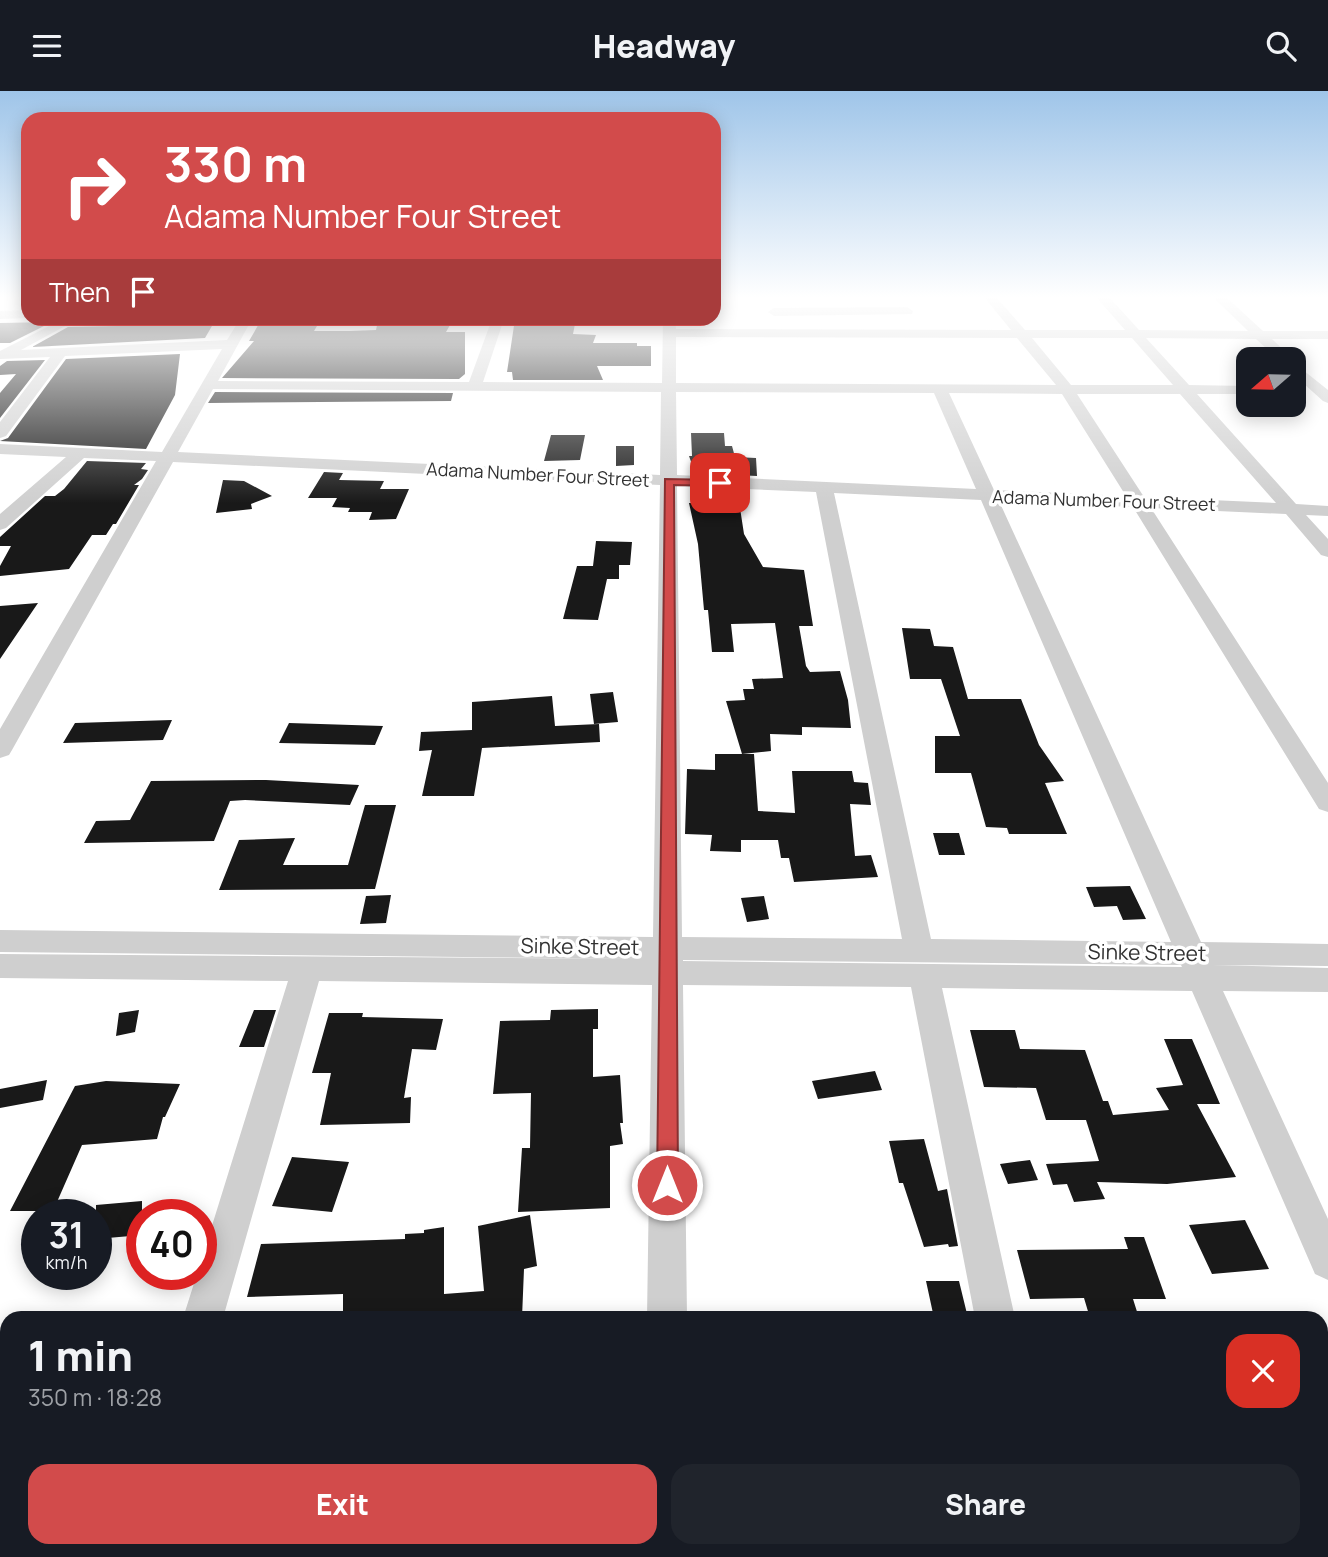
<!DOCTYPE html>
<html lang="en">
<head>
<meta charset="utf-8">
<style>
	body { margin:0; font-family:Manrope,sans-serif; background:#20242c; color:#f1f3f6; height:100vh; display:flex; flex-direction:column; font-size:26px; white-space:nowrap }
	* { box-sizing:border-box; margin:0 }
	p { font-size:23px; color:#9ea1a6 }
	.icon { flex:none; width:38px; height:38px; fill:none; stroke:currentColor; stroke-width:2; stroke-linecap:round; stroke-linejoin:round }
	.map { position:relative; flex:1; overflow:hidden }
	.side { position:absolute; left:0px; top:1220px; width:1328px; height:247px; display:flex; flex-direction:column; background:#171b24; border-radius:21px 21px 0 0; box-shadow:0 4px 18px #0003 }
	.side>* { flex:none }
	.hud { position:absolute; left:21px; top:21px; width:700px; height:214px; border-radius:21px; box-shadow:0 4px 18px #0003; background:#d24b4b; color:#fff; overflow:hidden }
	.needle { width:46px; rotate:250deg }
	.controls { position:absolute; left:1236px; top:256px; display:grid; gap:14px }
	.controls a { display:grid; place-items:center; width:70px; height:70px; border-radius:14px; background:#171b24; box-shadow:0 4px 18px #0003; font-size:35px }
	.speed { position:absolute; left:21px; top:1108px; display:flex; gap:14px; font-size:35px; font-weight:700; text-align:center }
	.speed>* { display:grid; place-content:center; width:91px; height:91px; border-radius:50%; background:#171b24; box-shadow:0 4px 18px #0003; line-height:1 }
	.speed small { font-size:18px; font-weight:400 }
	.speed .limit { border:10px solid #d22; background:#fff; color:#111 }
	.pin { position:absolute; display:grid; place-items:center; width:60px; height:60px; color:#fff; margin:-30px; border-radius:14px; box-shadow:0 4px 10px #0006 }
	.me { position:absolute; width:77px; margin:-38px; rotate:0deg; stroke-linejoin:round; filter:drop-shadow(0 0 5px #0008) }
	.turn { display:flex; align-items:center; gap:24px; height:147px; padding:0 28px; font-size:32px }
	.turn .icon { width:91px; height:91px; stroke-width:2.5 }
	.turn b { display:block; font-size:49px; line-height:60px }
	.then { display:flex; align-items:center; height:66px; padding:0 28px; background:#0003; gap:14px; font-size:26px }
	.round { display:grid; place-items:center; flex:none; width:74px; height:74px; border-radius:21px; background:#20242c }
	.head { display:flex; align-items:center; justify-content:space-between; height:119px; padding:0 28px }
	h1 { font-size:42px; font-weight:800; line-height:52px }
	.action { display:flex; gap:14px; margin-top:auto; padding:14px 28px }
	.action a { flex:1; height:80px; border-radius:21px; background:#d24b4b; color:#fff; font-size:28px; font-weight:800; line-height:80px; text-align:center }
	.action a+a { background:#20242c; color:#f1f3f6 }
	header { display:flex; justify-content:space-between; align-items:center; height:91px; padding:0 28px; background:#171b24; font-size:32px; font-weight:800 }
	.map>svg:first-child { display:block }
</style>
</head>
<body>
<header><svg class="icon" aria-label="menu" viewBox="0 0 24 24"><path d="M4 6h16M4 12h16M4 18h16"/></svg>Headway<svg class="icon" aria-label="search" viewBox="0 0 24 24"><circle cx="10" cy="10" r="6"/><path d="M15 15l6 6"/></svg></header>
<div class="map">
<svg width="1328" height="1466" viewBox="0 0 1328 1466">
	<rect width="100%" height="100%" fill="#fff"/>
	<!-- building -->
	<path fill="#191919" d="M 122,228 L 216,228 L 205,247 L 32,256 L 68,236 L 117,235 Z
		M 437,228 L 435,234 L 450,234 L 446,241 L 465,241 L 465,283 L 459,288 L 222,287 L 254,250 L 249,250 L 260,231 L 309,232 L 308,235 L 317,235 L 314,240 L 350,240 L 376,239 L 378,230 Z
		M 515,228 L 576,228 L 573,243 L 596,244 L 593,252 L 637,252 L 637,255 L 651,255 L 651,275 L 597,275 L 603,289 L 513,289 L 512,281 L 507,281 Z
		M 52,231 L 10,252 L 0,252 L 0,232 Z
		M 180,263 L 175,304 L 146,358 L 0,350 L 8,347 L 66,268 Z
		M 45,269 L 0,327 L 0,302 L 16,283 L 0,284 L 0,275 L 7,270 Z
		M 215,301 L 453,302 L 451,310 L 208,312 Z
		M 691,342 L 724,342 L 725,355 L 732,355 L 735,366 L 756,367 L 757,385 L 695,382 L 689,365 L 692,365 Z
		M 551,344 L 585,344 L 580,369 L 544,370 Z
		M 616,355 L 634,355 L 634,374 L 616,375 Z
		M 87,370 L 146,372 L 141,378 L 148,379 L 142,388 L 134,394 L 139,394 L 116,433 L 113,433 L 106,444 L 92,444 L 69,478 L 0,485 L 0,475 L 11,455 L 0,455 L 0,446 L 45,405 L 55,405 L 64,398 Z
		M 324,381 L 343,382 L 339,389 L 384,390 L 380,398 L 409,398 L 396,428 L 369,429 L 372,421 L 348,421 L 350,417 L 332,416 L 337,407 L 308,407 Z
		M 223,389 L 244,390 L 272,405 L 251,413 L 252,418 L 216,422 Z
		M 700,399 L 743,400 L 743,417 L 740,417 L 744,443 L 763,476 L 804,479 L 813,535 L 799,535 L 806,575 L 810,581 L 840,580 L 848,609 L 851,637 L 802,636 L 802,644 L 770,643 L 771,660 L 742,663 L 726,610 L 745,609 L 743,598 L 754,598 L 752,588 L 783,587 L 775,532 L 731,533 L 734,561 L 712,561 L 708,519 L 704,519 L 698,453 L 689,412 L 691,412 L 690,402 L 701,402 Z
		M 596,450 L 632,451 L 630,474 L 619,474 L 619,488 L 607,488 L 598,529 L 563,528 L 577,475 L 593,475 Z
		M 38,512 L 0,568 L 0,515 Z
		M 902,537 L 930,538 L 934,555 L 953,556 L 968,608 L 1021,608 L 1039,654 L 1064,690 L 1045,692 L 1067,743 L 1009,743 L 1007,737 L 986,736 L 971,682 L 935,682 L 935,645 L 960,645 L 941,588 L 910,588 Z
		M 613,601 L 618,631 L 594,633 L 590,603 Z
		M 552,605 L 555,635 L 599,633 L 600,651 L 482,657 L 474,705 L 422,705 L 432,659 L 419,660 L 421,641 L 472,639 L 472,611 Z
		M 172,629 L 163,649 L 63,652 L 75,632 Z
		M 289,632 L 383,635 L 375,654 L 279,652 Z
		M 715,663 L 754,663 L 758,720 L 795,722 L 792,680 L 852,680 L 854,691 L 868,692 L 871,714 L 850,713 L 855,765 L 871,764 L 878,786 L 794,791 L 789,767 L 781,767 L 778,749 L 741,749 L 741,761 L 710,760 L 712,744 L 685,743 L 687,678 L 715,679 Z
		M 266,689 L 359,694 L 350,714 L 245,709 L 230,710 L 214,750 L 84,752 L 96,730 L 130,729 L 151,690 Z
		M 365,714 L 396,714 L 375,798 L 219,799 L 239,749 L 295,747 L 283,774 L 348,774 Z
		M 933,742 L 959,742 L 965,764 L 939,764 Z
		M 1130,795 L 1146,828 L 1123,829 L 1117,815 L 1094,816 L 1086,796 Z
		M 391,804 L 386,832 L 360,833 L 366,805 Z
		M 764,805 L 769,828 L 747,831 L 741,807 Z
		M 598,918 L 598,938 L 593,938 L 593,986 L 620,984 L 623,1032 L 620,1032 L 623,1053 L 610,1055 L 610,1117 L 518,1121 L 522,1057 L 530,1057 L 531,1002 L 493,1003 L 500,930 L 550,929 L 551,919 Z
		M 139,919 L 135,941 L 116,945 L 119,922 Z
		M 254,919 L 276,919 L 264,956 L 239,956 Z
		M 329,922 L 363,922 L 362,926 L 443,928 L 436,959 L 412,958 L 404,1007 L 411,1006 L 410,1032 L 320,1034 L 331,982 L 312,982 Z
		M 970,939 L 1015,939 L 1020,958 L 1085,959 L 1103,1010 L 1108,1010 L 1113,1024 L 1169,1019 L 1156,997 L 1183,994 L 1164,948 L 1192,948 L 1220,1013 L 1197,1013 L 1236,1086 L 1167,1093 L 1097,1091 L 1105,1108 L 1074,1111 L 1067,1093 L 1053,1094 L 1046,1073 L 1099,1070 L 1086,1029 L 1046,1029 L 1036,997 L 984,996 Z
		M 875,980 L 882,999 L 818,1008 L 812,990 Z
		M 47,989 L 43,1009 L 0,1017 L 0,998 Z
		M 106,990 L 180,993 L 165,1026 L 163,1026 L 157,1048 L 82,1054 L 53,1120 L 10,1120 L 75,995 Z
		M 924,1048 L 938,1100 L 947,1098 L 958,1155 L 949,1156 L 948,1153 L 924,1156 L 903,1092 L 899,1092 L 889,1050 Z
		M 292,1066 L 349,1071 L 332,1121 L 272,1115 Z
		M 1030,1069 L 1038,1089 L 1008,1093 L 1000,1073 Z
		M 142,1110 L 142,1144 L 96,1148 L 96,1114 Z
		M 530,1124 L 537,1175 L 524,1178 L 522,1227 L 343,1227 L 343,1203 L 247,1206 L 261,1153 L 405,1148 L 405,1143 L 424,1142 L 424,1139 L 444,1136 L 444,1203 L 484,1200 L 478,1135 Z
		M 1245,1129 L 1269,1178 L 1212,1183 L 1189,1134 Z
		M 1124,1146 L 1144,1146 L 1166,1208 L 1133,1208 L 1139,1227 L 1090,1227 L 1084,1207 L 1030,1208 L 1017,1159 L 1128,1158 Z
		M 926,1190 L 959,1190 L 968,1227 L 934,1227 Z"/>
	<g fill="none" stroke-linecap="round" stroke-linejoin="round">
		<!-- minor -->
		<path fill="#cfcfcf" fill-rule="evenodd" d="M 985,207 L 997,207 L 1025,239 L 1125,239 L 1097,207 L 1110,207 L 1139,239 L 1248,240 L 1214,207 L 1227,207 L 1263,240 L 1328,240 L 1328,248 L 1272,248 L 1293,268 L 1278,268 L 1256,248 L 1146,247 L 1189,294 L 1248,295 L 1248,303 L 1197,303 L 1296,413 L 1328,415 L 1328,425 L 1306,424 L 1328,448 L 1328,466 L 1321,464 L 1286,423 L 1151,417 L 1328,692 L 1328,721 L 1319,718 L 1133,416 L 999,410 L 1201,851 L 1328,853 L 1328,875 L 1212,874 L 1328,877 L 1328,901 L 1223,900 L 1328,1128 L 1328,1189 L 1315,1183 L 1192,900 L 942,897 L 1015,1227 L 975,1227 L 911,896 L 683,894 L 687,1227 L 647,1227 L 652,894 L 319,890 L 223,1227 L 183,1227 L 197,1183 L 201,1183 L 201,1170 L 288,890 L 0,887 L 0,863 L 653,868 L 0,861 L 0,839 L 653,846 L 660,394 L 173,371 L 12,659 L 9,664 L 0,667 L 0,638 L 156,370 L 84,367 L 6,437 L 0,439 L 0,423 L 66,366 L 0,363 L 0,353 L 162,361 L 222,258 L 65,265 L 6,345 L 0,347 L 0,331 L 50,266 L 0,268 L 0,260 L 63,228 L 78,228 L 21,259 L 227,249 L 240,228 L 252,228 L 218,290 L 469,291 L 492,228 L 504,228 L 483,291 L 662,292 L 663,228 L 675,228 L 676,238 L 1011,239 ZM 676,246 L 1017,247 L 1056,294 L 676,292 ZM 1032,247 L 1132,247 L 1173,294 L 1071,294 ZM 213,298 L 661,301 L 660,384 L 178,361 ZM 676,301 L 934,302 L 976,398 L 677,384 ZM 949,302 L 1062,303 L 1126,405 L 994,399 ZM 1077,303 L 1180,303 L 1276,412 L 1144,406 ZM 677,395 L 816,401 L 902,848 L 682,846 ZM 834,402 L 981,409 L 1171,851 L 931,848 ZM 683,869 L 1181,874 L 1182,876 L 683,870 Z
			M 907,216 L 913,220 L 912,223 L 774,225 L 768,221 L 774,217 Z
			M 28,219 L 28,227 L 0,228 L 0,220 Z
			M 1293,271 L 1328,299 L 1328,312 L 1323,310 L 1293,283 Z
			M 112,1460 L 158,1460 L 156,1466 L 110,1466 Z
			M 460,1460 L 524,1460 L 521,1466 L 457,1466 Z
			M 644,1460 L 689,1460 L 690,1466 L 644,1466 Z
			M 707,1460 L 779,1460 L 782,1466 L 710,1466 Z
			M 1019,1460 L 1064,1460 L 1067,1466 L 1021,1466 Z"/>
	</g>
	<!-- sky -->
	<linearGradient id="sky" x2="0" y2="1"><stop stop-color="#9fc5e9"/><stop offset="0.5" stop-color="#fff"/><stop offset="1" stop-color="#fff" stop-opacity="0"/></linearGradient>
	<rect width="1328" height="412" fill="url(#sky)"/>
	<!-- route -->
	<path fill="#d24b4b" stroke="#883131" stroke-width="2" d="M 665,388 L 720,389 L 726,392 L 720,395 L 674,394 L 678,1094 L 675,1101 L 667,1104 L 660,1101 L 657,1094 Z"/>
	<g text-anchor="middle" stroke-width="7" stroke-linejoin="round" paint-order="stroke">
		<!-- far-street labels -->
		<g font-size="18" fill="#323232" stroke="#fff">
			<text transform="translate(538 384) rotate(3)" y="6">Adama Number Four Street</text>
			<text transform="translate(1104 410) rotate(2)" y="6">Adama Number Four Street</text>
		</g>
		<!-- street labels -->
		<g font-size="21" fill="#323232" stroke="#fff">
			<text transform="translate(580 856) rotate(1)" y="7">Sinke Street</text>
			<text transform="translate(1147 862) rotate(1)" y="7">Sinke Street</text>
		</g>
	</g>
</svg>
<div class="controls">
<a><svg class="needle" viewBox="-14 -14 28 28"><path d="M0-13l5 13h-10z" fill="#e53935"/><path d="M0 13l5-13h-10z" fill="#9ea1a6"/></svg></a>
</div>
<div class="speed"><div>31<small>km/h</small></div><div class="limit">40</div></div>
<div class="pin" style="left:720px;top:392px;background:#d93025"><svg class="icon" aria-label="arrive" viewBox="0 0 24 24"><path d="M6 21V4h12l-3 4 3 4H6"/></svg></div>
<svg class="me" style="left:667px;top:1094px" viewBox="-20 -20 40 40"><circle r="17" fill="#d24b4b" stroke="#fff" stroke-width="3"/><path d="M0-11L8 9 0 5-8 9z" fill="#fff"/></svg>
<div class="hud">
<div class="turn"><svg class="icon" aria-label="right" viewBox="0 0 24 24"><path d="M7 20v-9h11M14 6l5 5-5 5"/></svg><div><b>330 m</b>Adama Number Four Street</div></div>
<div class="then">Then<svg class="icon" aria-label="arrive" viewBox="0 0 24 24"><path d="M6 21V4h12l-3 4 3 4H6"/></svg></div>
</div>
<section class="side">
<div class="head"><div><h1>1 min</h1><p>350 m · 18:28</p></div><a class="round" style="background:#d93025;color:#fff"><svg class="icon" aria-label="close" viewBox="0 0 24 24"><path d="M6 6l12 12M18 6L6 18"/></svg></a></div>
<div class="action"><a>Exit</a><a>Share</a></div>
</section>
</div>
</body>
</html>
